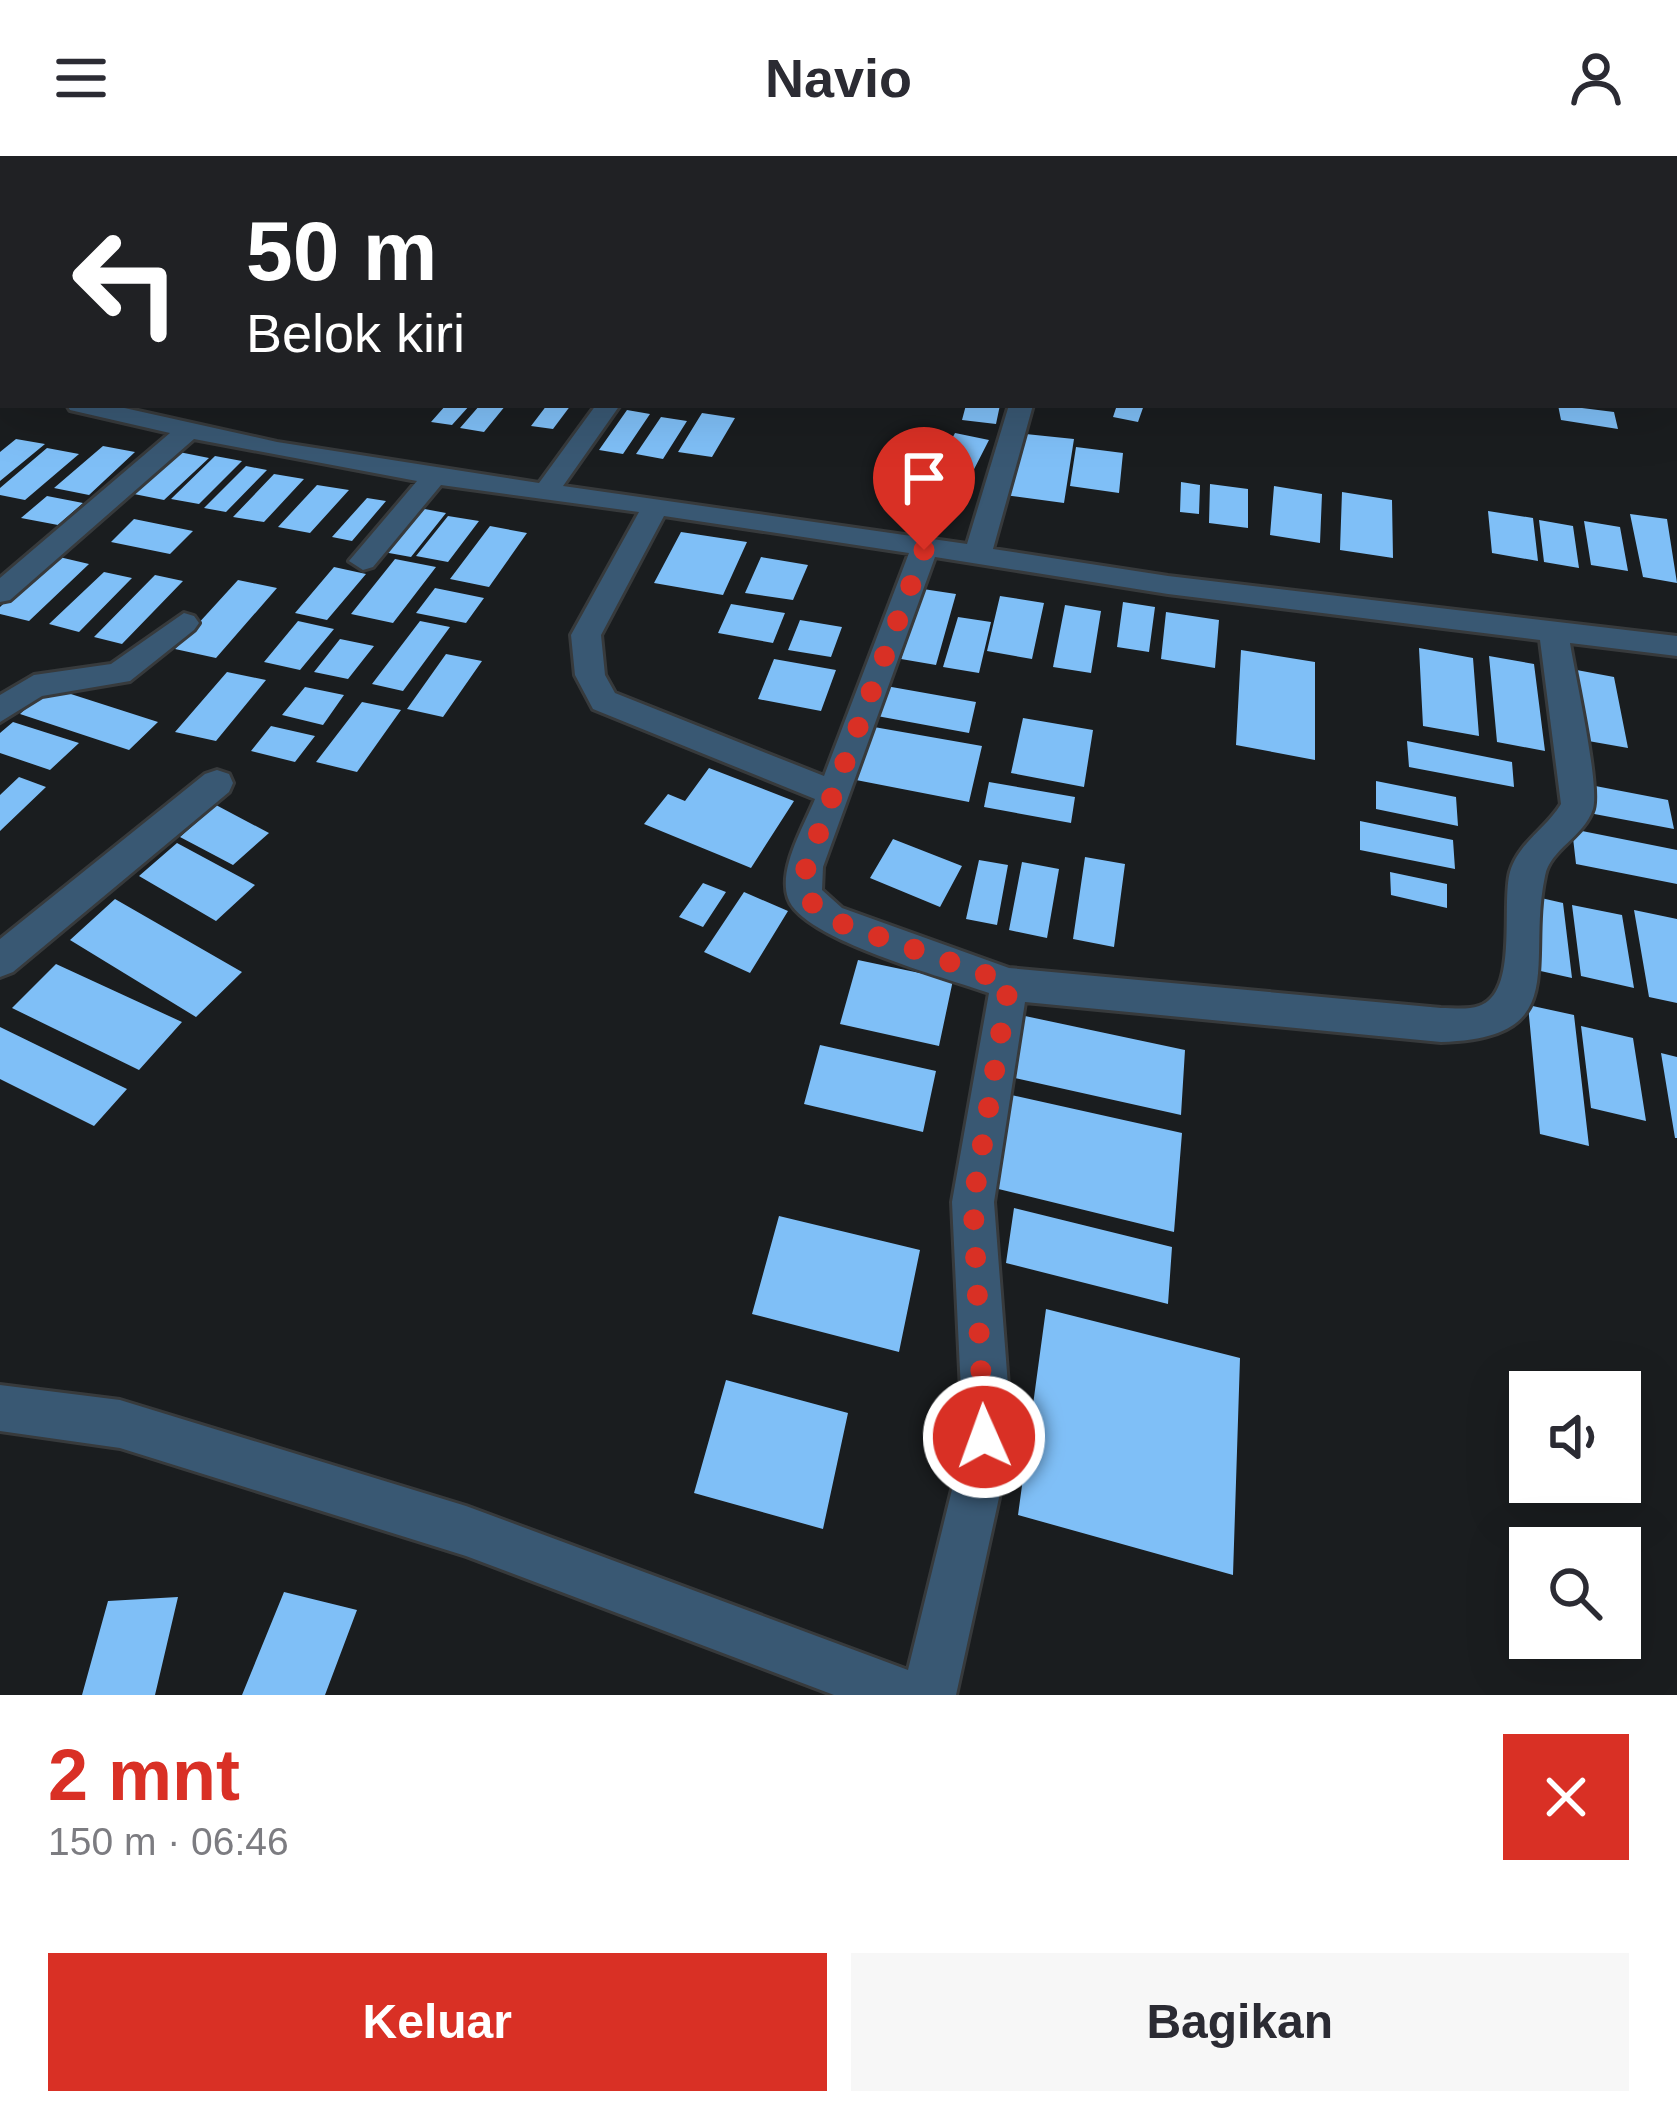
<!DOCTYPE html>
<html lang="id">
<head>
<meta charset="utf-8">
<style>
	body { margin:0; font-family:Arial,sans-serif; background:#f7f7f7; color:#2b2b33; height:100vh; display:flex; flex-direction:column; font-size:45px; white-space:nowrap }
	* { box-sizing:border-box; margin:0 }
	p { font-size:39px; color:#7c7c81 }
	.icon { flex:none; width:66px; height:66px; fill:none; stroke:currentColor; stroke-width:2; stroke-linecap:round; stroke-linejoin:round }
	.map { position:relative; height:1539px; overflow:hidden }
	.details { display:flex; flex-direction:column; background:#fff; flex:1 }
	.details>* { flex:none }
	.top-card { position:absolute; left:0px; top:0px; width:1677px; height:252px; box-shadow:0 12px 48px #0002; background:#202124; color:#fff; overflow:hidden }
	.controls { position:absolute; left:1509px; top:1215px; display:grid; gap:24px }
	.controls a { display:grid; place-items:center; width:132px; height:132px; border-radius:0px; background:#fff; box-shadow:0 12px 48px #0002; font-size:60px }
	.pin { position:absolute; display:grid; place-items:center; width:102px; height:102px; color:#fff; margin:-123px -51px; border-radius:50% 50% 50% 0; rotate:-45deg; box-shadow:0 0 12px #0007 }
	.pin .icon { rotate:45deg }
	.me { position:absolute; width:132px; margin:-66px; rotate:358deg; stroke-linejoin:round; filter:drop-shadow(0 0 9px #0008) }
	.turn { display:flex; align-items:center; gap:42px; height:252px; padding:0 48px; font-size:54px }
	.turn .icon { width:156px; height:156px; stroke-width:2.5 }
	.turn b { display:block; font-size:84px; line-height:102px }
	.round { display:grid; place-items:center; flex:none; width:126px; height:126px; border-radius:0px; background:#f7f7f7 }
	.head { display:flex; align-items:center; justify-content:space-between; height:204px; padding:0 48px }
	h1 { font-size:72px; font-weight:700; line-height:90px; color:#d93025 }
	.cta { display:flex; gap:24px; margin-top:auto; padding:24px 48px }
	.cta a { flex:1; height:138px; border-radius:0px; background:#d93025; color:#fff; font-size:48px; font-weight:700; line-height:138px; text-align:center }
	.cta a+a { background:#f7f7f7; color:#2b2b33 }
	header { display:flex; justify-content:space-between; align-items:center; height:156px; padding:0 48px; background:#fff; font-size:54px; font-weight:700 }
	.map>svg:first-child { display:block }
</style>
</head>
<body>
<header><svg class="icon" aria-label="menu" viewBox="0 0 24 24"><path d="M4 6h16M4 12h16M4 18h16"/></svg>Navio<svg class="icon" aria-label="person" viewBox="0 0 24 24"><circle cx="12" cy="8" r="4"/><path d="M4 21q1-7 8-7t8 7"/></svg></header>
<div class="map">
<svg width="1677" height="1539" viewBox="0 0 1677 1539">
	<rect width="100%" height="100%" fill="#1a1d1f"/>
	<!-- building -->
	<path fill="#7fbff7" d="M 446,249 L 470,249 L 452,269 L 431,266 Z
		M 480,249 L 506,249 L 484,276 L 460,272 Z
		M 547,249 L 571,249 L 553,273 L 531,270 Z
		M 966,249 L 1000,249 L 996,268 L 962,264 Z
		M 1117,249 L 1144,249 L 1138,266 L 1113,261 Z
		M 1558,249 L 1614,256 L 1618,273 L 1561,264 Z
		M 627,254 L 650,258 L 623,298 L 599,294 Z
		M 702,257 L 735,262 L 712,301 L 678,296 Z
		M 661,261 L 687,265 L 663,303 L 636,298 Z
		M 924,273 L 946,278 L 930,308 L 908,303 Z
		M 955,277 L 989,284 L 967,327 L 933,319 Z
		M 1016,277 L 1074,283 L 1064,347 L 1004,339 Z
		M 16,283 L 45,288 L 0,325 L 0,296 Z
		M 103,290 L 135,296 L 89,339 L 54,332 Z
		M 1076,291 L 1123,297 L 1119,337 L 1070,330 Z
		M 47,292 L 79,298 L 25,344 L 0,339 L 0,332 Z
		M 169,294 L 209,302 L 164,344 L 124,336 Z
		M 215,300 L 242,305 L 199,348 L 171,343 Z
		M 246,310 L 267,314 L 226,356 L 204,352 Z
		M 274,318 L 304,323 L 264,366 L 233,361 Z
		M 1181,326 L 1200,329 L 1199,358 L 1180,356 Z
		M 1210,328 L 1248,333 L 1248,372 L 1209,367 Z
		M 317,329 L 349,334 L 310,377 L 278,371 Z
		M 1274,330 L 1322,338 L 1320,387 L 1270,379 Z
		M 1342,336 L 1392,344 L 1393,402 L 1340,394 Z
		M 47,340 L 83,347 L 58,369 L 21,362 Z
		M 367,342 L 386,345 L 352,385 L 332,381 Z
		M 414,351 L 446,357 L 411,401 L 378,395 Z
		M 1488,355 L 1533,362 L 1538,405 L 1492,397 Z
		M 1630,358 L 1667,363 L 1677,427 L 1643,421 Z
		M 448,360 L 479,365 L 448,406 L 416,400 Z
		M 134,363 L 193,375 L 170,398 L 111,386 Z
		M 1539,364 L 1573,370 L 1579,412 L 1544,406 Z
		M 1584,365 L 1620,371 L 1628,415 L 1591,409 Z
		M 490,370 L 527,377 L 489,431 L 450,423 Z
		M 681,376 L 747,386 L 723,439 L 654,427 Z
		M 55,400 L 89,408 L 29,465 L 0,458 L 0,451 Z
		M 761,401 L 808,409 L 793,444 L 745,437 Z
		M 395,403 L 436,411 L 393,467 L 351,458 Z
		M 334,411 L 366,418 L 327,464 L 295,457 Z
		M 104,416 L 132,422 L 79,476 L 49,468 Z
		M 155,419 L 183,425 L 122,488 L 94,481 Z
		M 238,424 L 277,432 L 216,502 L 175,493 Z
		M 435,432 L 484,442 L 466,467 L 416,457 Z
		M 923,433 L 956,438 L 936,509 L 901,503 Z
		M 1000,440 L 1044,447 L 1032,503 L 987,495 Z
		M 1123,446 L 1155,451 L 1149,496 L 1117,491 Z
		M 731,448 L 785,457 L 773,487 L 718,477 Z
		M 1065,449 L 1101,455 L 1091,517 L 1053,511 Z
		M 1166,456 L 1219,464 L 1215,512 L 1161,503 Z
		M 958,461 L 991,466 L 979,517 L 943,511 Z
		M 800,464 L 842,471 L 831,501 L 788,494 Z
		M 298,465 L 334,473 L 300,514 L 264,506 Z
		M 420,465 L 450,471 L 403,535 L 372,528 Z
		M 340,483 L 374,490 L 348,523 L 314,516 Z
		M 1419,492 L 1473,502 L 1479,580 L 1423,570 Z
		M 1241,494 L 1315,506 L 1315,604 L 1236,589 Z
		M 446,498 L 482,505 L 443,561 L 407,553 Z
		M 1489,500 L 1534,508 L 1545,595 L 1497,586 Z
		M 774,503 L 836,514 L 821,555 L 758,543 Z
		M 1566,512 L 1614,521 L 1628,592 L 1577,583 Z
		M 227,516 L 266,524 L 216,585 L 175,576 Z
		M 886,530 L 976,546 L 969,577 L 877,560 Z
		M 49,531 L 158,566 L 129,594 L 20,558 Z
		M 305,531 L 344,539 L 323,569 L 282,559 Z
		M 362,546 L 401,554 L 357,616 L 316,606 Z
		M 1023,562 L 1093,574 L 1084,631 L 1011,617 Z
		M 13,566 L 79,587 L 50,614 L 0,597 L 0,577 Z
		M 271,570 L 315,580 L 295,606 L 251,595 Z
		M 874,571 L 982,590 L 969,646 L 856,624 Z
		M 1407,585 L 1512,606 L 1514,631 L 1409,611 Z
		M 709,612 L 794,645 L 751,712 L 644,668 L 668,638 L 685,645 Z
		M 19,621 L 46,631 L 0,675 L 0,639 Z
		M 1376,625 L 1456,641 L 1458,670 L 1376,653 Z
		M 989,626 L 1075,641 L 1071,667 L 984,651 Z
		M 1585,628 L 1668,644 L 1674,673 L 1589,657 Z
		M 216,649 L 269,677 L 233,709 L 180,681 Z
		M 1360,665 L 1453,684 L 1455,713 L 1360,694 Z
		M 1572,673 L 1677,694 L 1677,728 L 1576,708 Z
		M 893,683 L 962,710 L 940,751 L 870,722 Z
		M 177,687 L 255,729 L 216,765 L 139,720 Z
		M 1085,701 L 1125,708 L 1114,791 L 1073,783 Z
		M 979,704 L 1008,709 L 997,769 L 966,763 Z
		M 1022,706 L 1059,713 L 1047,782 L 1009,774 Z
		M 1390,716 L 1447,728 L 1447,752 L 1391,739 Z
		M 703,727 L 726,736 L 703,771 L 679,761 Z
		M 744,736 L 788,755 L 750,817 L 704,796 Z
		M 1528,739 L 1563,747 L 1572,822 L 1536,814 Z
		M 115,743 L 242,816 L 196,861 L 70,784 Z
		M 1572,749 L 1622,759 L 1634,832 L 1581,820 Z
		M 1634,754 L 1677,763 L 1677,847 L 1649,841 Z
		M 858,804 L 953,824 L 939,890 L 840,868 Z
		M 56,808 L 182,866 L 139,914 L 12,852 Z
		M 1528,849 L 1574,859 L 1589,990 L 1540,978 Z
		M 1025,860 L 1185,894 L 1181,959 L 1015,922 Z
		M 1581,870 L 1633,882 L 1646,965 L 1591,952 Z
		M 0,871 L 127,933 L 94,970 L 0,923 Z
		M 820,889 L 936,915 L 923,976 L 804,948 Z
		M 1661,897 L 1677,901 L 1677,982 L 1675,982 Z
		M 998,936 L 1182,977 L 1174,1076 L 982,1029 Z
		M 1014,1052 L 1172,1091 L 1168,1148 L 1006,1107 Z
		M 779,1060 L 920,1094 L 899,1196 L 752,1158 Z
		M 1046,1153 L 1240,1202 L 1233,1419 L 1018,1359 Z
		M 726,1224 L 848,1257 L 823,1373 L 694,1337 Z
		M 284,1436 L 357,1454 L 325,1539 L 242,1539 Z
		M 178,1441 L 155,1539 L 82,1539 L 108,1445 Z"/>
	<g fill="none" stroke-linecap="round" stroke-linejoin="round">
		<!-- street casing -->
		<g stroke="#373a3c" stroke-width="6">
			<path id="street" d="M 631,0 L 650,0 L 652,3 L 633,3 Z
				M 1085,0 L 1103,0 L 1104,3 L 1086,3 Z
				M 3,154 L 3,168 L 0,169 L 0,155 Z
				M 0,224 L 3,225 L 3,239 L 0,238 Z
				M 67,249 L 111,249 L 277,286 L 539,327 L 596,249 L 620,249 L 563,330 L 967,388 L 1009,249 L 1033,249 L 993,393 L 1168,420 L 1677,480 L 1677,500 L 1570,487 C 1575,519 1600,629 1593,653 C 1584,681 1550,693 1545,720 C 1526,809 1573,882 1441,886 L 1025,846 L 994,1046 L 1010,1256 L 1007,1305 L 956,1539 L 834,1539 L 466,1400 L 120,1292 L 0,1275 L 0,1229 L 120,1244 L 466,1350 L 908,1514 L 959,1305 L 962,1256 L 952,1046 L 989,837 C 947,822 801,783 788,742 C 778,713 804,670 815,643 L 593,553 L 575,519 L 571,479 L 639,356 L 441,329 L 373,411 L 363,414 L 349,405 L 417,325 L 194,283 L 10,444 L 0,446 L 0,422 L 170,277 L 70,254 ZM 664,360 L 909,397 L 824,620 L 615,537 L 605,519 L 601,479 ZM 935,401 L 1168,438 L 1540,484 L 1561,648 C 1546,673 1519,686 1510,716 C 1501,749 1519,837 1479,850 C 1468,854 1453,852 1441,852 L 1009,812 L 842,752 L 822,734 L 823,711 Z
				M 184,457 L 194,460 L 199,467 L 194,474 L 130,525 L 42,540 L 0,566 L 0,539 L 34,519 L 111,508 Z
				M 217,614 L 229,618 L 233,627 L 229,636 L 13,816 L 0,821 L 0,783 L 205,618 Z"/>
		</g>
		<!-- street -->
		<use href="#street" fill="#395873" fill-rule="evenodd"/>
	</g>
	<g fill="none" stroke-linecap="round" stroke-linejoin="round">
		<!-- route -->
		<path stroke="#d93025" stroke-width="21" stroke-dasharray="0 37.8" d="M 924,394 L 806,711 L 804,739 L 829,763 L 1009,827 L 973,1046 L 984,1281"/>
	</g>
</svg>
<div class="controls">
<a><svg class="icon" aria-label="sound" viewBox="0 0 24 24"><path d="M4 9h4l5-4v14l-5-4H4zM17 9q2 3 0 6"/></svg></a>
<a><svg class="icon" aria-label="search" viewBox="0 0 24 24"><circle cx="10" cy="10" r="6"/><path d="M15 15l6 6"/></svg></a>
</div>
<div class="pin" style="left:924px;top:394px;background:#d93025"><svg class="icon" aria-label="arrive" viewBox="0 0 24 24"><path d="M6 21V4h12l-3 4 3 4H6"/></svg></div>
<svg class="me" style="left:984px;top:1281px" viewBox="-20 -20 40 40"><circle r="17" fill="#d93025" stroke="#fff" stroke-width="3"/><path d="M0-11L8 9 0 5-8 9z" fill="#fff"/></svg>
<div class="top-card">
<div class="turn"><svg class="icon" aria-label="left" viewBox="0 0 24 24"><path d="M17 20v-9H6M10 6l-5 5 5 5"/></svg><div><b>50 m</b>Belok kiri</div></div>
</div>
</div>
<section class="details">
<div class="head"><div><h1>2 mnt</h1><p>150 m · 06:46</p></div><a class="round" style="background:#d93025;color:#fff"><svg class="icon" aria-label="close" viewBox="0 0 24 24"><path d="M6 6l12 12M18 6L6 18"/></svg></a></div>
<div class="cta"><a>Keluar</a><a>Bagikan</a></div>
</section>
</body>
</html>
